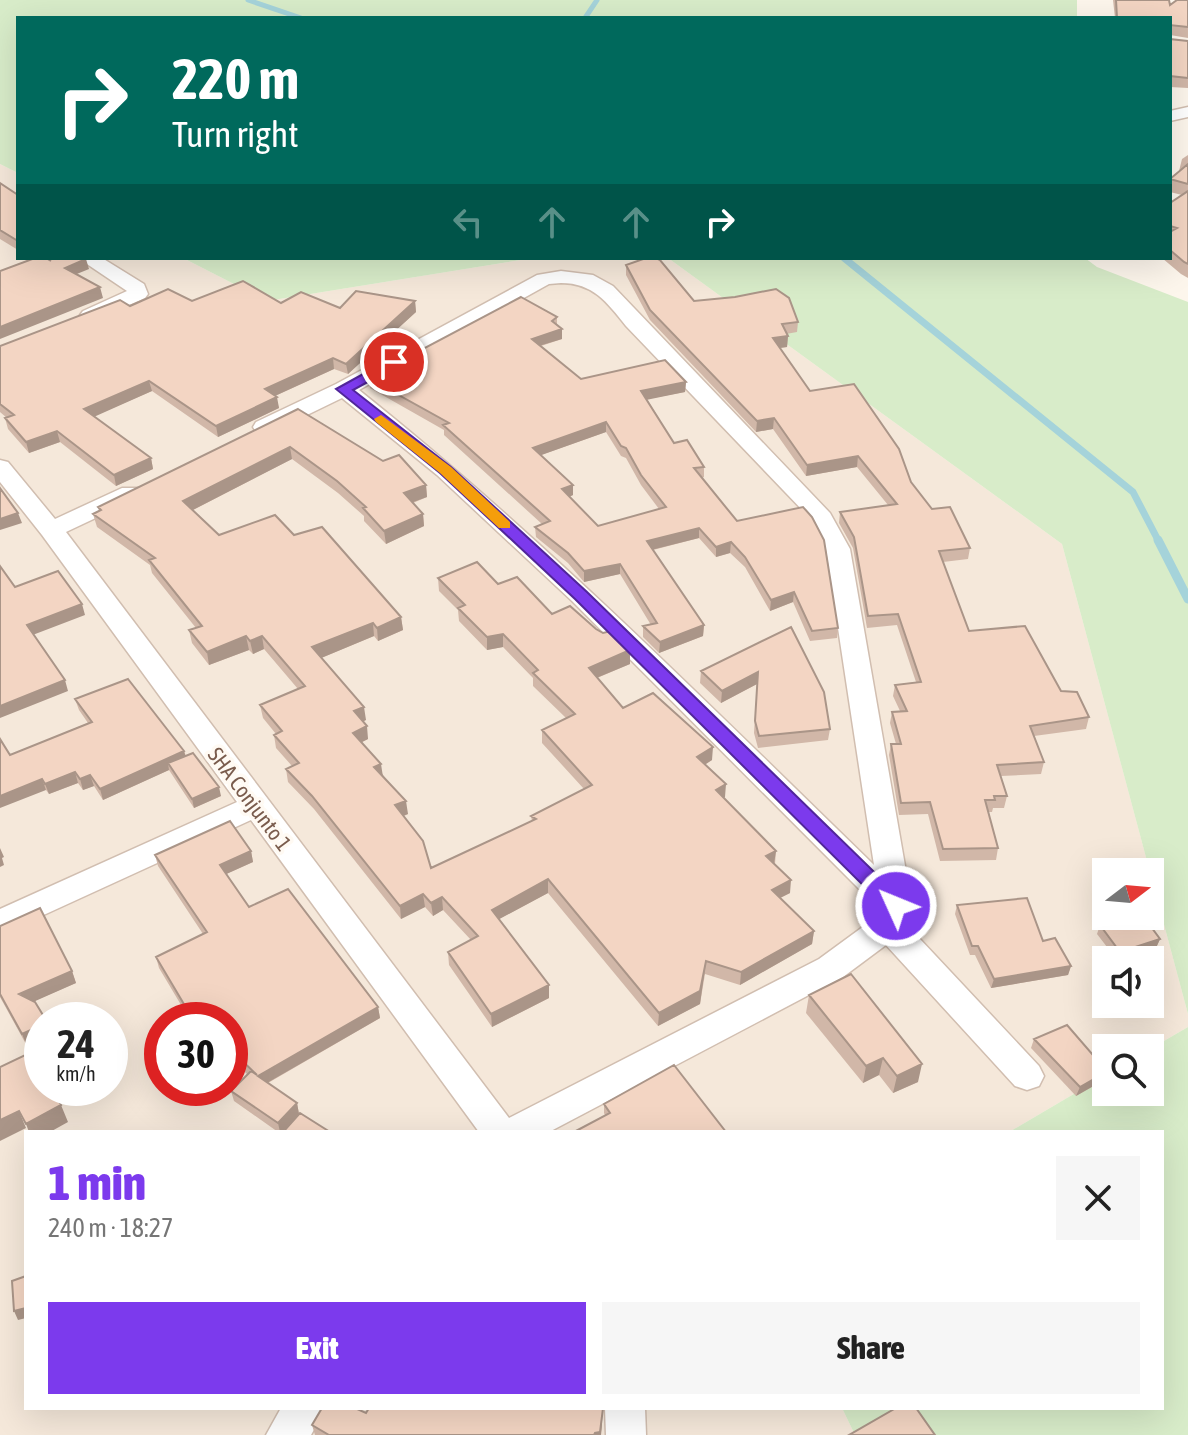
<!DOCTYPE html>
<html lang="en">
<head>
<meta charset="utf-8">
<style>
	body { margin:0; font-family:"Asap Condensed",sans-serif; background:#f6f6f6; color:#222; height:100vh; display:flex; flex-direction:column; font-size:30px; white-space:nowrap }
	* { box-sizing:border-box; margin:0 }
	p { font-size:26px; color:#767676 }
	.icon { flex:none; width:44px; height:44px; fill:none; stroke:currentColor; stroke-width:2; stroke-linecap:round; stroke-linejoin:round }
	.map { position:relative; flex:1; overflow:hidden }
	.drawer { position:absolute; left:24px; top:1130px; width:1140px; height:280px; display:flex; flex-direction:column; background:#fff; border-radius:0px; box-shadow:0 8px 32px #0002 }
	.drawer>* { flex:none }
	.hud { position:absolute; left:16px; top:16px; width:1156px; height:244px; border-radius:0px; box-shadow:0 8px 32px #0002; background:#00695c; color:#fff; overflow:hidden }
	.needle { width:52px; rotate:74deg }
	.controls { position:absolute; left:1092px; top:858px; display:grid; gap:16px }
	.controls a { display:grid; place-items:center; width:72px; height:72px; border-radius:0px; background:#fff; box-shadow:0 8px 32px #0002; font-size:40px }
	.speed { position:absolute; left:24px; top:1002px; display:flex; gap:16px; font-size:40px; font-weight:700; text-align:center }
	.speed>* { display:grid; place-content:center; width:104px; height:104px; border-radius:50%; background:#fff; box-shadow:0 8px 32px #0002; line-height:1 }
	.speed small { font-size:20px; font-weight:400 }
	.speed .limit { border:12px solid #d22; background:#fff; color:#111 }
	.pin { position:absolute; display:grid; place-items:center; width:68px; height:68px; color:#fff; margin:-34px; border:4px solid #fff; border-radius:50%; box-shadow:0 2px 8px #0007 }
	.me { position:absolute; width:88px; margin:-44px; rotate:314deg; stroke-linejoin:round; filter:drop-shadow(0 0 6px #0008) }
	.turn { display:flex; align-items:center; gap:28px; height:168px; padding:0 24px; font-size:36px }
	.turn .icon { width:104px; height:104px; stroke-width:2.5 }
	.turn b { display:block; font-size:56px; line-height:68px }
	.lanes { display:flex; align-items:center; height:76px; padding:0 24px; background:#0003; justify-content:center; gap:40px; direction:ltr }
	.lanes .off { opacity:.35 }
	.round { display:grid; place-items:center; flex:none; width:84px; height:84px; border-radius:0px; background:#f6f6f6 }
	.overview { display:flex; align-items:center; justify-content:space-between; height:136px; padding:0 24px }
	h1 { font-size:48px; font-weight:800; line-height:60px; color:#7c3aed }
	.button { display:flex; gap:16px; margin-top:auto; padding:16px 24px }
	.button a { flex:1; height:92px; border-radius:0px; background:#7c3aed; color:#fff; font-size:32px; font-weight:800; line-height:92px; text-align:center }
	.button a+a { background:#f6f6f6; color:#222 }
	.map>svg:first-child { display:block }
</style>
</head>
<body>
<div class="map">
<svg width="1188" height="1435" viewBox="0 0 1188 1435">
	<rect width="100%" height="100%" fill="#fdf6ec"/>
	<!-- residential -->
	<path fill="#f5e8da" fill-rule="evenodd" d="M 0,164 L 18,173 L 18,258 L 183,258 L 267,301 L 533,258 L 668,258 L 1062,544 L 1150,872 L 1106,872 L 1106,916 L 1150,916 L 1150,872 L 1188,1014 L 1188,1027 L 1150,1049 L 1106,1048 L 1106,1075 L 1009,1132 L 26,1132 L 26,1408 L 842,1408 L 855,1435 L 0,1435 ZM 1106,960 L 1150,960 L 1150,1004 L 1106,1004 ZM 42,1020 L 110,1020 L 110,1088 L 42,1088 ZM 162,1020 L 230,1020 L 230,1088 L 162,1088 Z"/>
	<!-- green -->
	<path fill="#d8ecc9" d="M 0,0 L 1077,0 L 1077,18 L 18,18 L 18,173 L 0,164 Z
		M 183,258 L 533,258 L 267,301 Z
		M 668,258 L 1085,258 L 1097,267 L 1188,302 L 1188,1014 L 1062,544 Z
		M 1188,1027 L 1188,1435 L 855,1435 L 842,1408 L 1162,1408 L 1162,1132 L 1009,1132 L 1106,1075 L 1106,1092 L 1150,1092 L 1150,1049 Z"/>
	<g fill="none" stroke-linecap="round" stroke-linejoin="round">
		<!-- stream-far2 -->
		<path stroke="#a5d3da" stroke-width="5" d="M 248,0 L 301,18
			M 585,18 L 597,0"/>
		<!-- stream-far1 -->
		<path stroke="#a5d3da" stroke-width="7" d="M 844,258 L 1133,492 L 1159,542"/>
		<!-- stream -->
		<path stroke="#a5d3da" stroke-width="9" d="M 1158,540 L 1188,599"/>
		<!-- street casing -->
		<g stroke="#d1beb0" stroke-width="3">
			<path id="street" d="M 1188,107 L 1188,117 L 1170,121 L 1170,111 Z
				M 78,258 L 102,258 L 144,284 L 148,294 L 145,298 L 97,319 L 83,319 L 80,315 L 83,311 L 127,291 Z
				M 561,271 L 593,275 L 613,286 L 830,513 L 850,549 L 912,906 L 905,923 L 1039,1066 L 1044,1076 L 1039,1086 L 1027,1090 L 1015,1086 L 886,945 L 843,977 L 549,1132 L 479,1132 L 251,820 L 0,935 L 0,909 L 237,802 L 42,535 L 0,482 L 0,460 L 8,462 L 55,519 L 122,488 L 138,488 L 142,493 L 138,498 L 66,532 L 509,1118 L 819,959 L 875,918 L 879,909 L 572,601 L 437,475 L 342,398 L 272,432 L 256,432 L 253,427 L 256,422 L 336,384 L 537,275 ZM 561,283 C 593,283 607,302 626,326 L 808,516 L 826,549 L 874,865 C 706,702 542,536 359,390 L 549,284 Z
				M 281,1408 L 326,1408 L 311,1435 L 266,1435 Z
				M 605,1408 L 645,1408 L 646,1435 L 606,1435 Z"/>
		</g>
		<!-- street -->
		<use href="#street" fill="#fff" fill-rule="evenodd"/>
	</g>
	<!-- wall -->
	<path fill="#d1b7a8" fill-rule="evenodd" d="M 1113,0 L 1169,0 L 1170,5 L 1188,0 L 1188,38 L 1170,35 L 1170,39 L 1188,41 L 1188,88 L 1170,87 L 1170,18 L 1115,18 Z
		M 1188,155 L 1188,278 L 1181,274 L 1162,258 L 1170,258 L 1170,203 L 1182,195 L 1170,192 L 1170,179 L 1180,171 L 1179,171 L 1182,159 Z
		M 0,183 L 18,195 L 18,250 L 0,239 Z
		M 626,265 L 694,301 L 798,322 L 797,332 L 786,334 L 788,336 L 787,347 L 779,348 L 810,391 L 911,482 L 932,509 L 970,548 L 968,559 L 943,562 L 969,631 L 1061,691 L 1089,717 L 1086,729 L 1034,736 L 1044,762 L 1041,774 L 1001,776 L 1007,796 L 1004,808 L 993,808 L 992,812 L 988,812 L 998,848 L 996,860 L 940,861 L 928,814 L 899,815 L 889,755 L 891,744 L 896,744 L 890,723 L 892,712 L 900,711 L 893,696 L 895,685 L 916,682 L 897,625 L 867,628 L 853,548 L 839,523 L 840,512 L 888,505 L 857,467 L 806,476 L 773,429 L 756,432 L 650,320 L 626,275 Z
		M 192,301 L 281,303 L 340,308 L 415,301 L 416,312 L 348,374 L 334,369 L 275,396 L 279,408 L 218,437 L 152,391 L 94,416 L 151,458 L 153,469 L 116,486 L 60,442 L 29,453 L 8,429 L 5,418 L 7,418 L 0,412 L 0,346 L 130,306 Z
		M 557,317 L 557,325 L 562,339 L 541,346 L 581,379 L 686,382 L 685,392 L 647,399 L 674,443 L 704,467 L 704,477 L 702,478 L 737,521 L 838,628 L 837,638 L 810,641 L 793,602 L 770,611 L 745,567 L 730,553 L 716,557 L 699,538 L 653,550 L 704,625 L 703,636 L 659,653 L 643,637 L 643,626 L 651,625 L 620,574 L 584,582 L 568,563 L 536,537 L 535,527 L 542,524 L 444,435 L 444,430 L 370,388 L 368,378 ZM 606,432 L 621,456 L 626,458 L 641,485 L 659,509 L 598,526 L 569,497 L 573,495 L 541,455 Z
		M 298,409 L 383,461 L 426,485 L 427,497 L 413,503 L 423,514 L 424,526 L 386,544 L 364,521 L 364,516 L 338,493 L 292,459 L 193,510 L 219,535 L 294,535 L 401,617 L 403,630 L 378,641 L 374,636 L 321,658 L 366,720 L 362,721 L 368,739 L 362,742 L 408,814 L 404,816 L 431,868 L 532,821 L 531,816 L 584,789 L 542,743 L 542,730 L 566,718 L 533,686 L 533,678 L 503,647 L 487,650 L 459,621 L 458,610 L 439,591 L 438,578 L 498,584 L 552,614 L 630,664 L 597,678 L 623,708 L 712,760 L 705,764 L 725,797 L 724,798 L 776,851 L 775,864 L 790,893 L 780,898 L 814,931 L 812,944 L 740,985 L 705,974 L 700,1004 L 658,1026 L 548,893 L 499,919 L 549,985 L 549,998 L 492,1027 L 449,965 L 448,952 L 471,940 L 443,910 L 433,916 L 425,907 L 401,919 L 314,809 L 288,782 L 286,769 L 292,766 L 276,748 L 274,735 L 276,734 L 263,718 L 260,705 L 298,689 L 264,649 L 253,654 L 249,650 L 209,665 L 192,643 L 189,630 L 196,628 L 152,573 L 150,565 L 97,527 L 93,514 L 99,511 L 98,507 Z
		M 791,627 L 830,729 L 828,740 L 758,748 L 754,733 L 757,684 L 721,703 L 700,683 L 701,671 Z
		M 75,699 L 184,751 L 186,756 L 221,796 L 194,808 L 169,770 L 103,800 L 94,786 L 83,790 L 78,783 L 49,794 L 46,790 L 10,755 L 88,723 L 79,710 Z
		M 251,851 L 253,862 L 226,874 L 249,907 L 378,1007 L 380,1018 L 268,1083 L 297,1103 L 299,1114 L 282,1132 L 278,1132 L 234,1101 L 231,1091 L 247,1074 L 230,1058 L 230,1020 L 190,1020 L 159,968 L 156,957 L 203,934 L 158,866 L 155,855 Z
		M 957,905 L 1043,941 L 1071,966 L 1068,975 L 991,988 L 975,955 L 970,955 L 955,914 Z
		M 1100,925 L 1160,939 L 1156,948 L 1120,960 L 1117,960 L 1097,934 Z
		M 0,926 L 72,971 L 76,983 L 34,1001 L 42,1020 L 42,1039 L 27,1046 L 0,997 Z
		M 809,995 L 918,1082 L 893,1093 L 879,1075 L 863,1083 L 806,1013 Z
		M 1034,1039 L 1106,1070 L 1104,1080 L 1076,1096 L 1031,1048 Z
		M 604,1104 L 726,1132 L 605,1115 L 604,1113 Z
		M 366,1413 L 602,1420 L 601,1435 L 315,1435 L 312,1425 Z"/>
	<!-- shaded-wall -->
	<path fill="#aa9588" d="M 86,259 L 89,269 L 67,278 L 65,268 Z
		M 100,287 L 103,298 L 0,339 L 0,327 Z
		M 415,301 L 416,312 L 348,374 L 346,364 Z
		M 562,329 L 562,339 L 532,348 L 532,339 Z
		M 788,336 L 787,347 L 772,349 L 773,338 Z
		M 333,358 L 334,369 L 266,400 L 265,389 Z
		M 149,381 L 152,391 L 87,420 L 84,409 Z
		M 686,382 L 685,392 L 641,401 L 641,391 Z
		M 277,397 L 279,408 L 218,437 L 216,426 Z
		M 774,418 L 773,429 L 756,432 L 757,421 Z
		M 606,422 L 606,432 L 533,458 L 533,448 Z
		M 57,431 L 60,442 L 29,453 L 26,442 Z
		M 290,447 L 292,459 L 185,514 L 183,501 Z
		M 858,456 L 857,467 L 806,476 L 807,465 Z
		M 151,458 L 153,469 L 116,486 L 114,475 Z
		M 426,485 L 427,497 L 405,505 L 404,493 Z
		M 573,485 L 573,495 L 562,500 L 562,489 Z
		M 18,513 L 22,523 L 0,530 L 0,519 Z
		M 423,514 L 424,526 L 386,544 L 384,531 Z
		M 699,528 L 699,538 L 647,551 L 647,541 Z
		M 731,542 L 730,553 L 716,557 L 716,547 Z
		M 620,564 L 620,574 L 584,582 L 584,571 Z
		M 794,592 L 793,602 L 770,611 L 771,600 Z
		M 82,604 L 85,615 L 30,636 L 27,625 Z
		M 401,617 L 403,630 L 378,641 L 377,628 Z
		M 373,623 L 374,636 L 314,661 L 312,647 Z
		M 704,625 L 703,636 L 659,653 L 660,642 Z
		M 503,634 L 503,647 L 487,650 L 487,637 Z
		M 246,636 L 249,650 L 209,665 L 207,652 Z
		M 262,636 L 264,649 L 253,654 L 250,641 Z
		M 630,650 L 630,664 L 589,681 L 589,668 Z
		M 758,672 L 757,684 L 721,703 L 722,691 Z
		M 65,680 L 68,691 L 0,718 L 0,706 Z
		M 364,707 L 366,720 L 356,725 L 354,711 Z
		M 367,726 L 368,739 L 354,746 L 353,733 Z
		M 713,747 L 712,760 L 697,770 L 697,757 Z
		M 184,751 L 187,762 L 168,763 L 169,770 L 103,800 L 100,789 Z
		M 381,764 L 383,777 L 374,767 Z
		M 75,772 L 78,783 L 49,794 L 45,784 Z
		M 90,775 L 94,786 L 83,790 L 80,779 Z
		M 42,779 L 46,790 L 0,808 L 0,796 Z
		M 726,784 L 725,797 L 716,803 L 716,790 Z
		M 219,787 L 221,796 L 194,808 L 192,799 Z
		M 406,801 L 408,814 L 397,818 L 395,805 Z
		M 0,848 L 4,857 L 2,858 L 4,865 L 0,867 Z
		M 251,851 L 253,862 L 222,876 L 220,865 Z
		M 776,851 L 774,864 L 766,856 Z
		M 548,879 L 548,893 L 492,923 L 492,910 Z
		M 791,880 L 790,893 L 770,903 L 772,890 Z
		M 423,894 L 425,907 L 401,919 L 400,906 Z
		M 442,897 L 443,910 L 433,916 L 431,903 Z
		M 814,931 L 812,944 L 740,985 L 741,972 Z
		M 1160,939 L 1156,948 L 1118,960 L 1120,952 Z
		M 706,961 L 700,1004 L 658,1026 L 659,1013 Z
		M 1071,966 L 1068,975 L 991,988 L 994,979 Z
		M 72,971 L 76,983 L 24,1006 L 19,994 Z
		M 549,985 L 549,998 L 492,1027 L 491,1014 Z
		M 378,1007 L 380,1018 L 260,1087 L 258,1076 Z
		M 42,1025 L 42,1039 L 27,1046 L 22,1034 Z
		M 883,1058 L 879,1075 L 863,1083 L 866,1066 Z
		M 922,1064 L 918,1082 L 893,1093 L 897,1076 Z
		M 1106,1072 L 1104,1080 L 1076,1096 L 1080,1087 Z
		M 51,1088 L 67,1088 L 68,1091 L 54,1098 Z
		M 297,1103 L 299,1114 L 282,1132 L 280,1132 L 278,1123 Z
		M 61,1105 L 68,1122 L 50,1132 L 29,1132 L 26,1124 Z
		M 19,1111 L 26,1128 L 0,1141 L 0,1120 Z
		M 26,1308 L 26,1318 L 18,1320 L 14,1311 Z
		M 603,1408 L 601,1435 L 594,1435 Z"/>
	<!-- building -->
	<path fill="#f3d5c3" stroke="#aa9588" stroke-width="2" fill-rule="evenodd" d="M 1116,0 L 1169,0 L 1170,5 L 1177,0 L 1188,0 L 1188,27 L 1170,25 L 1170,39 L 1188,41 L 1188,78 L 1170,76 L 1170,18 L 1117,18 Z
		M 1188,164 L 1188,184 L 1170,179 Z
		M 0,183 L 18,195 L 18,241 L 0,230 Z
		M 1188,191 L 1188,264 L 1184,262 L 1170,250 L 1170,232 L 1177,228 L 1170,226 L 1170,203 Z
		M 35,258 L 46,258 L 51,261 L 46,258 L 85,258 L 86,259 L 65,268 L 100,287 L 0,327 L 0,271 Z
		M 646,258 L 656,258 L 660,260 L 694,301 L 735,297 L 776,289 L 789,298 L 798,322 L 782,324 L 788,336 L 773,338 L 810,391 L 854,384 L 899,449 L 911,482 L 932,509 L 950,507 L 970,548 L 939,551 L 969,631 L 1025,626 L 1061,691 L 1077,692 L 1089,717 L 1030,726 L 1044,762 L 997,765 L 1007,796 L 994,796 L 995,800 L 985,800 L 998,848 L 943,849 L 930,802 L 901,803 L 891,744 L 901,744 L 892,712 L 907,711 L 895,685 L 921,682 L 898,614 L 868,616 L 854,537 L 840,512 L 897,504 L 858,456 L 807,465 L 774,418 L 757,421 L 650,310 L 626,265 Z
		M 243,281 L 281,303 L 301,292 L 340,308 L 356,291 L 415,301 L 346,364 L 333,358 L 265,389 L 277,397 L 216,426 L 149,381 L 84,409 L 151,458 L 114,475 L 57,431 L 26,442 L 5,418 L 14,415 L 0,404 L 0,346 L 120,300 L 130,306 L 168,289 L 192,301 Z
		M 521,297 L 557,317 L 552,321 L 562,329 L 532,339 L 581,379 L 665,360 L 686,382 L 641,391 L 674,443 L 687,440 L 704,467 L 694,468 L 737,521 L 803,507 L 812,517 L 824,540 L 838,628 L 812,631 L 794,592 L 771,600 L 745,557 L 731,542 L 716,547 L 699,528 L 647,541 L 704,625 L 660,642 L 643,626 L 657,623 L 620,564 L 584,571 L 568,553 L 535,527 L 550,521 L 443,425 L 449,423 L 368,378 ZM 606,422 L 621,446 L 626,448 L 641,475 L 666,507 L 598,526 L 562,489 L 573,485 L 533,448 Z
		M 298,409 L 383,461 L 399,455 L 426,485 L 404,493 L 423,514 L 384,531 L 363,508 L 366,507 L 337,481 L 290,447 L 183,501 L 219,535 L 275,515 L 294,535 L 322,527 L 401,617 L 377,628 L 373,623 L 312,647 L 364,707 L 354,711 L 367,726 L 353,733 L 381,764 L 374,767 L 406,801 L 395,805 L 423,841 L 431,868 L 536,819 L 531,816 L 592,785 L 542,730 L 575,714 L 533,673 L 538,670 L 503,634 L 487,637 L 458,608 L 465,605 L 438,578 L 477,562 L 498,584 L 517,577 L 552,614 L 570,606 L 596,629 L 603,633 L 611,631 L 630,650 L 589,668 L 623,708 L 653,693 L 713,747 L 697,757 L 726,784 L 716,790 L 776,851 L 766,856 L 791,880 L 772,890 L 814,931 L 741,972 L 706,961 L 700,991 L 659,1013 L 548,879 L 492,910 L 549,985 L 491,1014 L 448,952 L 478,936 L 442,897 L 431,903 L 423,894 L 400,906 L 312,796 L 286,769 L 299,763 L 274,735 L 282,731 L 260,705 L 305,686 L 262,636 L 250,641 L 246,636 L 207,652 L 189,630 L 202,626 L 149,560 L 155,558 L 93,514 L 101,510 L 98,507 Z
		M 0,488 L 18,513 L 0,519 Z
		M 0,566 L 15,587 L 58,571 L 82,604 L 27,625 L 65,680 L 0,706 Z
		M 791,627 L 824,692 L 830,729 L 759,736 L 755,721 L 758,672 L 722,691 L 701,671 Z
		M 128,679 L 184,751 L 100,789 L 90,775 L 80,779 L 75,772 L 45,784 L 42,779 L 0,796 L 0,739 L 10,755 L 92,722 L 75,699 Z
		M 193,753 L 219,787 L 192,799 L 168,763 Z
		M 230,821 L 251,851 L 220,865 L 249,907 L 288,889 L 378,1007 L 258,1076 L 297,1103 L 278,1123 L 231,1091 L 251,1071 L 257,1075 L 230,1049 L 230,1020 L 200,1020 L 194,1014 L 191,1016 L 156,957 L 207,932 L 155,855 Z
		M 1027,898 L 1043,941 L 1055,938 L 1071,966 L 994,979 L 978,946 L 972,946 L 957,905 Z
		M 40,908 L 72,971 L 19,994 L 35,1002 L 46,1020 L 42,1020 L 42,1025 L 22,1034 L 0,994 L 0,926 Z
		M 1131,916 L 1143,916 L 1160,939 L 1120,952 L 1100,925 Z
		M 851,974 L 922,1064 L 897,1076 L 883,1058 L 866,1066 L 809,995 Z
		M 1067,1025 L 1106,1070 L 1106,1072 L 1080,1087 L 1034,1039 Z
		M 42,1047 L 42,1088 L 52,1088 L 61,1105 L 26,1124 L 19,1111 L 0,1120 L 0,1067 Z
		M 674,1065 L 726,1132 L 574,1132 L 610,1113 L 604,1104 Z
		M 300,1113 L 330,1132 L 283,1132 Z
		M 26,1276 L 26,1308 L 14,1311 L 12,1281 Z
		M 322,1408 L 355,1408 L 366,1413 L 369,1408 L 603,1408 L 600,1432 L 595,1433 L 594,1435 L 329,1435 L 312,1425 Z
		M 896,1408 L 916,1408 L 935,1435 L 849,1435 Z"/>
	<!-- route -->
	<path fill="#7c3aed" stroke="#51269a" stroke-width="2" d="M 394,357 L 401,362 L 399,365 L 353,390 L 451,467 L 587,592 L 903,900 L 906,906 L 903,911 L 889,911 L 575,599 L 440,473 L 336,389 Z"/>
	<!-- slow -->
	<path fill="#f59e0b" d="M 381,415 L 451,467 L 510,522 L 510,528 L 499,528 L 440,473 L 376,422 L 374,419 Z"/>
	<g text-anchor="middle" stroke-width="7" stroke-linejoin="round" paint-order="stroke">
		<!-- street labels -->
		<g font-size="22" fill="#7a5c4d" stroke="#fffaf3">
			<text transform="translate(250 799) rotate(53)" y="8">SHA Conjunto 1</text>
		</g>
	</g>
</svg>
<div class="controls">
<a><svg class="needle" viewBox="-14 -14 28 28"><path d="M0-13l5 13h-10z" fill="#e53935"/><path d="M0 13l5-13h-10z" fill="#767676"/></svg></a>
<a><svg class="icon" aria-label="sound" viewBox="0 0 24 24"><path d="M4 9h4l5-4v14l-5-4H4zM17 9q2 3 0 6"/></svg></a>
<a><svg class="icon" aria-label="search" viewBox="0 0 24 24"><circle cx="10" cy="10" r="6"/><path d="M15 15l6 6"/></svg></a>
</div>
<div class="speed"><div>24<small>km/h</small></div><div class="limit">30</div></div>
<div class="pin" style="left:394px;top:362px;background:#d93025"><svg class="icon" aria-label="arrive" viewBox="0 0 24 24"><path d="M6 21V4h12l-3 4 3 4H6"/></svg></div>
<svg class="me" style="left:896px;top:906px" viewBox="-20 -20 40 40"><circle r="17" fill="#7c3aed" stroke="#fff" stroke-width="3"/><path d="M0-11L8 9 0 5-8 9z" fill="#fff"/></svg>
<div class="hud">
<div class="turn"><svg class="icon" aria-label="right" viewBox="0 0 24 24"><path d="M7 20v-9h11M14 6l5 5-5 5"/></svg><div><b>220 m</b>Turn right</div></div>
<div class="lanes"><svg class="icon off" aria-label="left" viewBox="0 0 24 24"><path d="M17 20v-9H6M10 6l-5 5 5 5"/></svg><svg class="icon off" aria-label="ahead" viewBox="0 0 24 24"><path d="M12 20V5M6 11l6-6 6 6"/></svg><svg class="icon off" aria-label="ahead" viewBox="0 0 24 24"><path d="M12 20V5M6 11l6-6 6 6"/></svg><svg class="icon" aria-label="right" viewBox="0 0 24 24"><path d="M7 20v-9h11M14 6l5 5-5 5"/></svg></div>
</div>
<section class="drawer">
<div class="overview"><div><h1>1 min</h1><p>240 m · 18:27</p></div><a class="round"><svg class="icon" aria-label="close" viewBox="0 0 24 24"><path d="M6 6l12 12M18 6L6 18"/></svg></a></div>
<div class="button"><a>Exit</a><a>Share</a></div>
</section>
</div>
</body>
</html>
